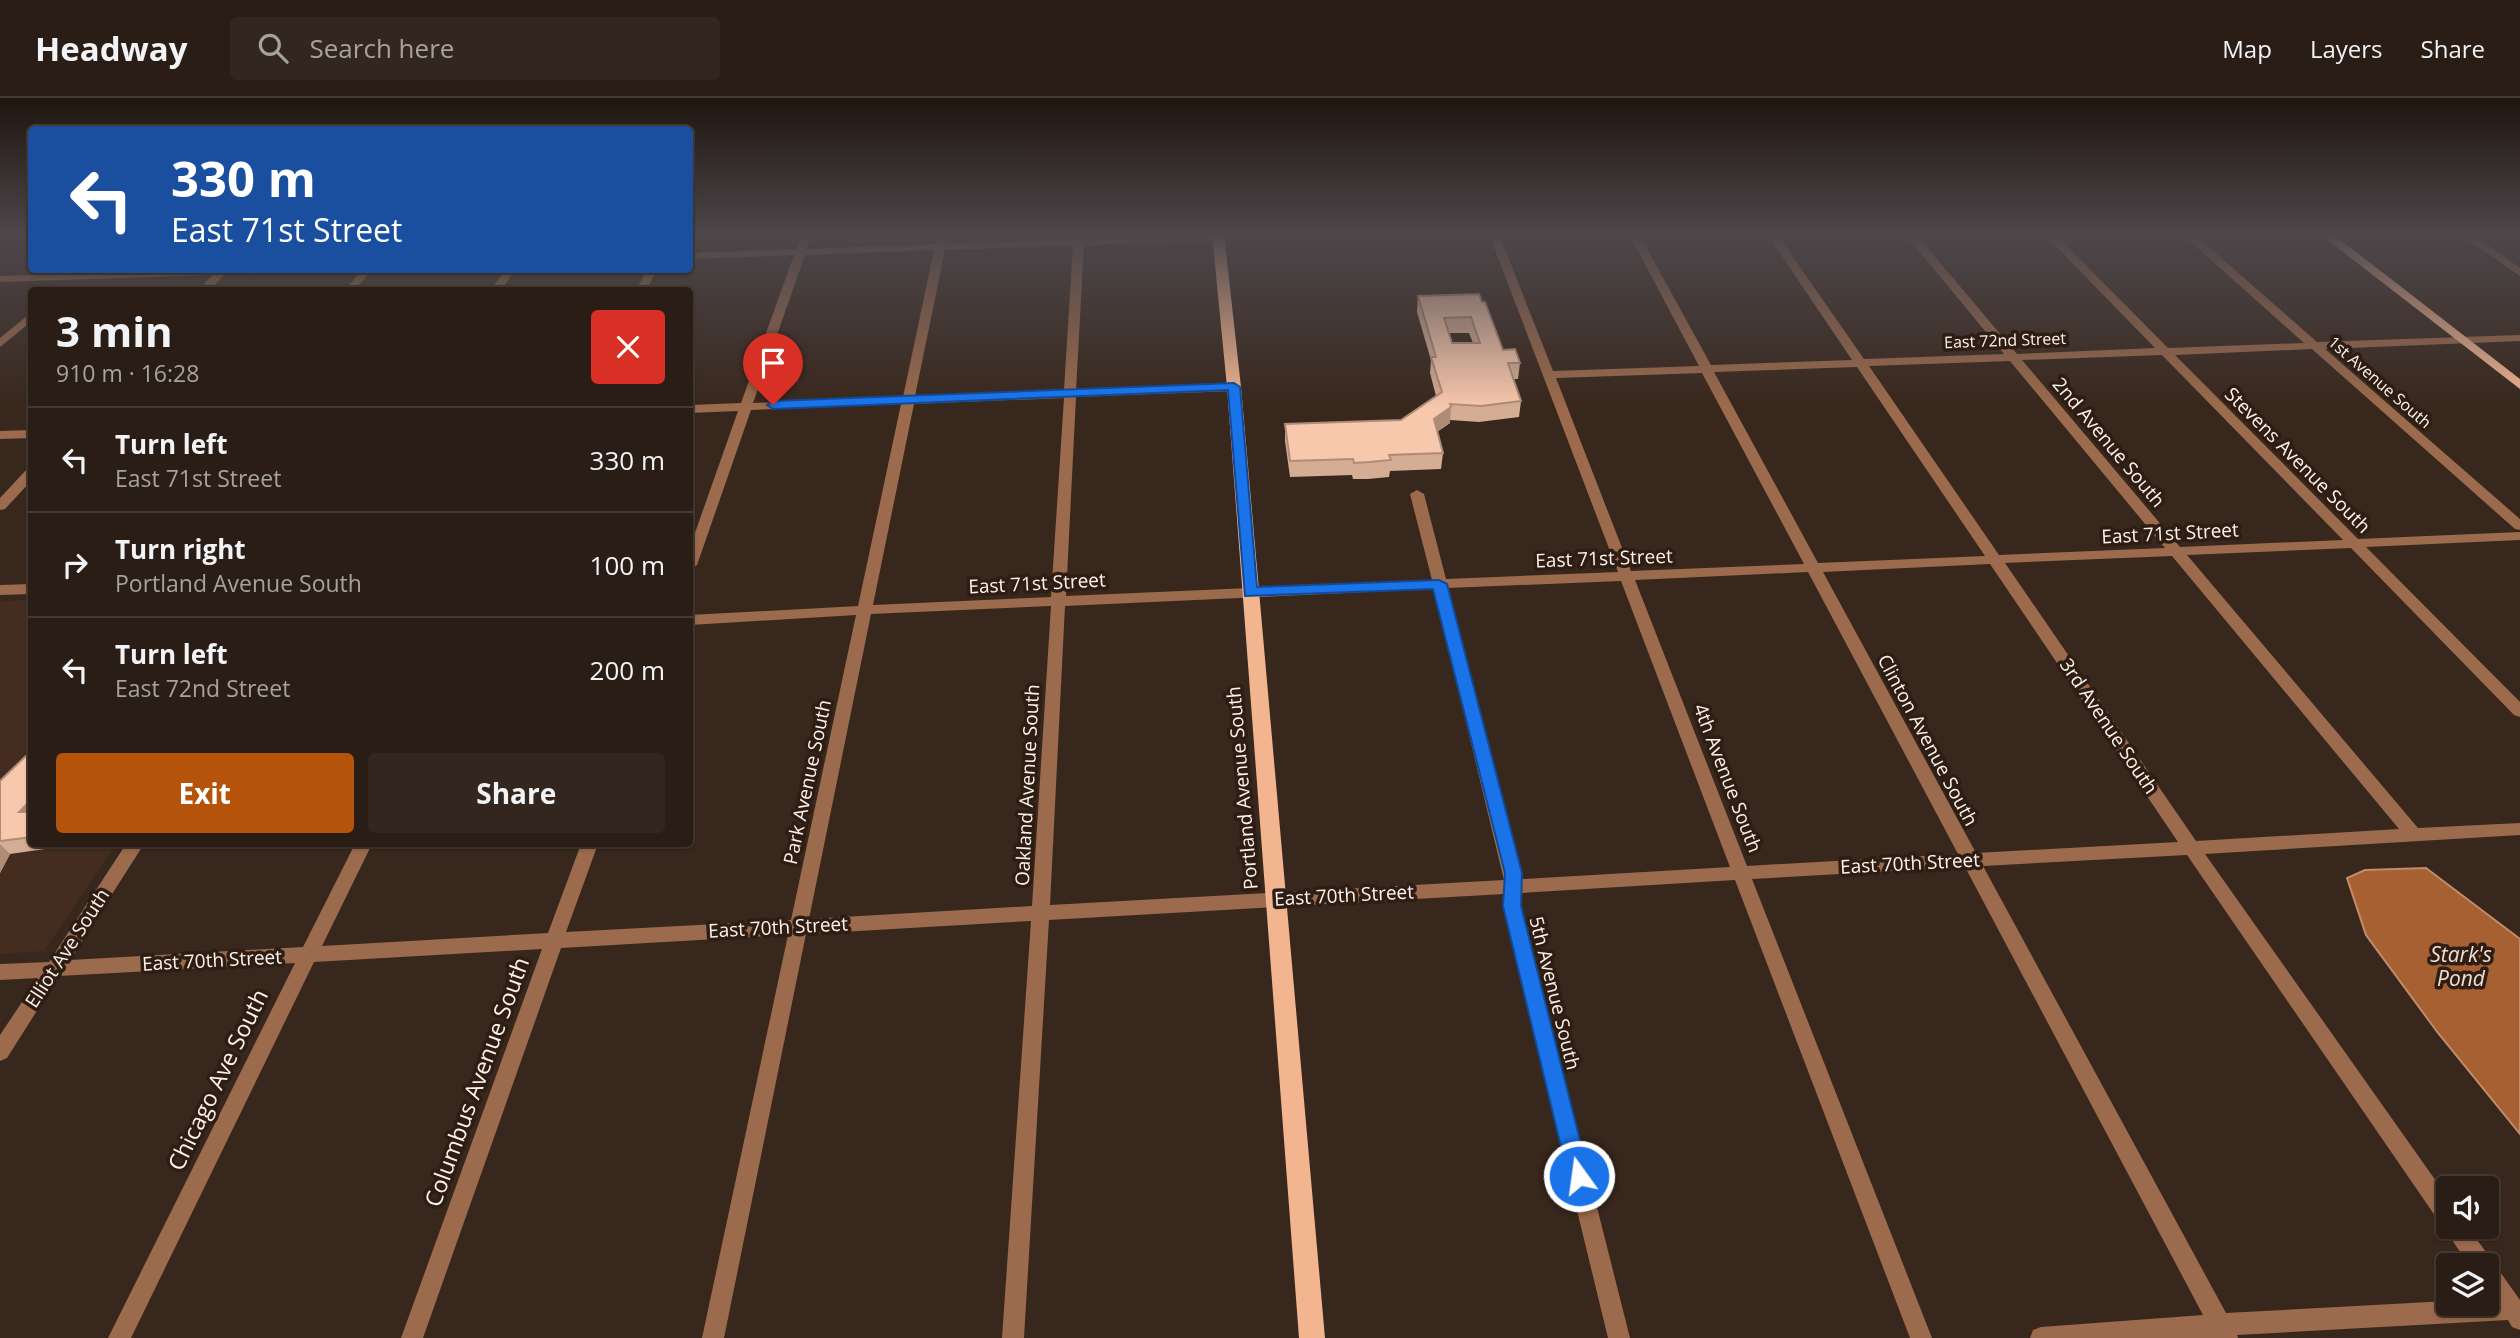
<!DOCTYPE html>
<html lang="en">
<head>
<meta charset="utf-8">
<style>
	body { margin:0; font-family:"Open Sans",sans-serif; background:#32261e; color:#f1f3f6; height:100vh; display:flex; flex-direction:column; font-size:26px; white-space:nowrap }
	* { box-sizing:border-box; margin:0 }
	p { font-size:23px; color:#a5a2a0 }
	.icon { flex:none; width:38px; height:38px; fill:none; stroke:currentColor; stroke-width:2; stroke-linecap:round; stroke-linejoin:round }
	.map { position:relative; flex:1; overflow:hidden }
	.panel { position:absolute; left:28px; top:189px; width:665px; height:560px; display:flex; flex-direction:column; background:#2a1d15; border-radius:7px; box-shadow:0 2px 5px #0004,0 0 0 2px #463b34 }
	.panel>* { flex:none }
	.top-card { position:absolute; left:28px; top:28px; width:665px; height:147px; border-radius:7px; box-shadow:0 2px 5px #0004,0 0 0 2px #463b34; background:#1a4fa0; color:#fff; overflow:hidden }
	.tools { position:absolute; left:2436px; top:1078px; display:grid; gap:14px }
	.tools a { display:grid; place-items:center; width:63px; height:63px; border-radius:7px; background:#2a1d15; box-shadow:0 2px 5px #0004,0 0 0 2px #463b34; font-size:35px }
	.pin { position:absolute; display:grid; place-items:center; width:60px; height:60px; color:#fff; margin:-72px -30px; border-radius:50% 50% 50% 0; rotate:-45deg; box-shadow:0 0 7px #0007 }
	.pin .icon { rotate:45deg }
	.me { position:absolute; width:77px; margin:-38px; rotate:346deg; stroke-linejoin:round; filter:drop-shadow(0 0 5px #0008) }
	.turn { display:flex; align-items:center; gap:24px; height:147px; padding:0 28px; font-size:32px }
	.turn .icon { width:91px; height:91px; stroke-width:2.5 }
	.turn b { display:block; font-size:49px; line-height:60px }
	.round { display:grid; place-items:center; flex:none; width:74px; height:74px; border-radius:7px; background:#32261e }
	.summary { display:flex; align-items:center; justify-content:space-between; height:119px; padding:0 28px }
	h1 { font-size:42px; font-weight:700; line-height:52px }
	.primary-button { display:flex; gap:14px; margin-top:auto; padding:14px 28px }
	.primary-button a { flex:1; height:80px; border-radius:7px; background:#b45309; color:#fff; font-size:28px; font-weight:700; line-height:80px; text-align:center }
	.primary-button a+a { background:#32261e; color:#f1f3f6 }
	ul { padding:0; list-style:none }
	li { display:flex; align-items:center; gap:21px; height:105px; padding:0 28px; border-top:2px solid #463b34 }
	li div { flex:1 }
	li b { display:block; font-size:26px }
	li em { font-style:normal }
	header { display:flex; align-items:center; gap:42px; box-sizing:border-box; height:98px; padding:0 35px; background:#2a1d15; border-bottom:2px solid #463b34 }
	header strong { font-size:33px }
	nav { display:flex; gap:38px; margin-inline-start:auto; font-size:24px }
	.search { width:490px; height:63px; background:#32261e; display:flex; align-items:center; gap:18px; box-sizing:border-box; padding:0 24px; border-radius:7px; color:#a5a2a0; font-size:26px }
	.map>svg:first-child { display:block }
</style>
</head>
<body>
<header>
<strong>Headway</strong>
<div class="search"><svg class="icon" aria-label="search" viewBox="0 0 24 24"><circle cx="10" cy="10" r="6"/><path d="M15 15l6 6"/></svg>Search here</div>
<nav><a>Map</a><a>Layers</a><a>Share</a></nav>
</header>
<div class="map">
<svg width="2520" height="1240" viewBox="0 0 2520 1240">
	<rect width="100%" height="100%" fill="#38271c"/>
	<!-- built -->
	<path fill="#442d1f" d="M 31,502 L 32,746 L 116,746 L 44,853 L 0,856 L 0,503 Z"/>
	<!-- water -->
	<path fill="#a76031" stroke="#c18c69" stroke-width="2" d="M 2426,770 L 2520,841 L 2520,1036 L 2438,935 L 2366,837 L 2347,780 L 2365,772 Z"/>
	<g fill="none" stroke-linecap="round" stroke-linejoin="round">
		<!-- minor -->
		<path fill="#9c6a4c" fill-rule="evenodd" d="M 802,136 L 812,136 L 807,151 L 936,146 L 938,136 L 948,136 L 946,146 L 1074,141 L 1074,136 L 1084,136 L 1084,141 L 1204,136 L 1306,136 L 1301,139 L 1084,147 L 1076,292 L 1234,285 L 1240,289 L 1234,293 L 1076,299 L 1066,498 L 1432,482 L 1410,396 L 1417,392 L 1424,396 L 1446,481 L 1618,474 L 1489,136 L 1499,136 L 1553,273 L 1699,268 L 1629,136 L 1639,136 L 1711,267 L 1852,262 L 1767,136 L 1777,136 L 1864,261 L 2004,256 L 1905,136 L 1916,136 L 2017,256 L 2155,250 L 2044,136 L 2055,136 L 2168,250 L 2304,245 L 2182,136 L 2194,136 L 2317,244 L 2520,237 L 2520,243 L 2325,251 L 2520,421 L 2520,432 L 2515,431 L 2312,251 L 2175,257 L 2358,441 L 2520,434 L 2520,442 L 2366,449 L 2520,604 L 2520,619 L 2514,617 L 2351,450 L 2187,457 L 2418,730 L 2520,725 L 2520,737 L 2205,756 L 2448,1100 L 2448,1129 L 2468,1129 L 2520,1202 L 2520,1232 L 2512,1229 L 2508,1222 L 2237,1237 L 2238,1240 L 2030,1240 L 2033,1232 L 2041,1229 L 2203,1217 L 1965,769 L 1752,781 L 1932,1240 L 1910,1240 L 1735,782 L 1521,795 L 1521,808 L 1630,1240 L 1608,1240 L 1503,808 L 1504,796 L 1049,822 L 1024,1240 L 1002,1240 L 1031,823 L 806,836 L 724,1240 L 702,1240 L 788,837 L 561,850 L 423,1240 L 401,1240 L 542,851 L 314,864 L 131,1240 L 108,1240 L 295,865 L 59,878 L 7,960 L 0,963 L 0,937 L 38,880 L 0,882 L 0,866 L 49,864 L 126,746 L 144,746 L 70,862 L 303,849 L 355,746 L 372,746 L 322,848 L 548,835 L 581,746 L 598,746 L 566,834 L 791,822 L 856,517 L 690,527 L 690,517 L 858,508 L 901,306 L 751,312 L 697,467 L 690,471 L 690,449 L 738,313 L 690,315 L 690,307 L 741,305 L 794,157 L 690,161 L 690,155 L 796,151 ZM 1073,147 L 1064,292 L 915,298 L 945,152 ZM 934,152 L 903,299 L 753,305 L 805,157 ZM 2162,257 L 2343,442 L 2180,449 L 2022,262 ZM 2010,263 L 2165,450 L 1999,457 L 1869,268 ZM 1857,269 L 1985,458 L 1818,465 L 1714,274 ZM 1702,275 L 1804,466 L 1631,473 L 1556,280 ZM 1064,300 L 1051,499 L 873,507 L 914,306 ZM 2172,458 L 2399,731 L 2196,743 L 2005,465 ZM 1990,466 L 2178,744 L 1976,755 L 1823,474 ZM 1808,474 L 1958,756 L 1747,768 L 1635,482 ZM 1621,483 L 1730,769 L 1522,781 L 1448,490 ZM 1434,491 L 1504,782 L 1050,807 L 1065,508 ZM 1051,508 L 1032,808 L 809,821 L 871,516 ZM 2187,757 L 2440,1125 L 2446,1127 L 2448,1136 L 2469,1167 L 2487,1167 L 2487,1192 L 2493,1201 L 2487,1201 L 2487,1206 L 2448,1206 L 2448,1203 L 2226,1215 L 1983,768 Z
			M 2460,136 L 2472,136 L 2520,170 L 2520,178 Z
			M 192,172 L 281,172 L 276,175 L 224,177 L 210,192 L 199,192 L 212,177 L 0,184 L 0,178 Z
			M 362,172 L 372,172 L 355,192 L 345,192 Z
			M 505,172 L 515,172 L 501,192 L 491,192 Z
			M 647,172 L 657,172 L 646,192 L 636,192 Z
			M 32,214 L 32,223 L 0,249 L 0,240 Z
			M 32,332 L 32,340 L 0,341 L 0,333 Z
			M 32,370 L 32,382 L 5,411 L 0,412 L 0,400 L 27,371 Z
			M 32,486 L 32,496 L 0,497 L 0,487 Z"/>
		<!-- major -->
		<path fill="#f2b590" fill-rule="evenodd" d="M 1212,136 L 1224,136 L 1241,289 L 1325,1240 L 1299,1240 L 1227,289 Z
			M 2320,136 L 2333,136 L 2520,281 L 2520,291 Z"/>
	</g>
	<!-- wall -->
	<path fill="#d5ac94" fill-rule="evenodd" d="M 1479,196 L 1503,252 L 1520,265 L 1518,281 L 1513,281 L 1521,303 L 1519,319 L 1479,324 L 1450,322 L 1450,325 L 1437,334 L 1443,355 L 1441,371 L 1390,373 L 1389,379 L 1368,381 L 1353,381 L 1352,377 L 1290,379 L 1285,343 L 1285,326 L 1401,322 L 1436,298 L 1430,275 L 1431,262 L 1417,214 L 1418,198 ZM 1449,235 L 1469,235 L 1473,245 L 1452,245 Z
		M 32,652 L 32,746 L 74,746 L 73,747 L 10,756 L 0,775 L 0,683 Z"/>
	<!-- shaded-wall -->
	<path fill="#ae8c78" d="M 1451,309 L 1450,325 L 1432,337 L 1434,321 Z
		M 32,701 L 32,726 L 19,714 Z
		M 0,746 L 10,756 L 0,775 Z"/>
	<!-- building -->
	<path fill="#f8c8ac" stroke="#ae8c78" stroke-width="2" fill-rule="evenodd" d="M 1479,196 L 1482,204 L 1485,204 L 1503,252 L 1515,251 L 1520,265 L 1508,265 L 1521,303 L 1481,308 L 1450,306 L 1451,309 L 1434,321 L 1443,355 L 1389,357 L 1391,362 L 1369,364 L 1354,365 L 1353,361 L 1290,363 L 1285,326 L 1401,322 L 1442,294 L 1431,259 L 1436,259 L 1418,198 ZM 1471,219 L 1480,245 L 1452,245 L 1444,220 Z
		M 32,652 L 32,701 L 19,714 L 32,714 L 32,739 L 0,743 L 0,683 Z"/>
	<!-- sky -->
	<linearGradient id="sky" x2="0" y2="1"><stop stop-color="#1f150f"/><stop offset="0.44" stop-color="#4d474b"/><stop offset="1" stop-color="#4d474b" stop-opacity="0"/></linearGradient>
	<rect width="2520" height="310" fill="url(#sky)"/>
	<!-- route -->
	<path fill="#1a73e8" stroke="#114b97" stroke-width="2" d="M 1234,285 L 1240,289 L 1257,489 L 1439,482 L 1447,486 L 1522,775 L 1521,808 L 1589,1078 L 1586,1085 L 1579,1088 L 1571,1085 L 1568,1078 L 1503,808 L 1505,775 L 1433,491 L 1245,498 L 1228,292 L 773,311 L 767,307 L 773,303 Z"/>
	<g text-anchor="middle" stroke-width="7" stroke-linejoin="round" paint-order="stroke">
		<!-- far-street labels -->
		<g font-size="16" fill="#fef2ec" stroke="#2d1d13">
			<text transform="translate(2005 242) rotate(-2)" y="6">East 72nd Street</text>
			<text transform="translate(2380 284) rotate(41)" y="6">1st Avenue South</text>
		</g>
		<!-- street labels -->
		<g font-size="19" fill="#fef2ec" stroke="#2d1d13">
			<text transform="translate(2109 344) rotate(50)" y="7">2nd Avenue South</text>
			<text transform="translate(2298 362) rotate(45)" y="7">Stevens Avenue South</text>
			<text transform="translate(2170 435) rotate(-3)" y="7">East 71st Street</text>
			<text transform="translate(1604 460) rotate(-2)" y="7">East 71st Street</text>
			<text transform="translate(1037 485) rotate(-3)" y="7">East 71st Street</text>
			<text transform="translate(2109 628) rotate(56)" y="7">3rd Avenue South</text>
			<text transform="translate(1928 642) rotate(62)" y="7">Clinton Avenue South</text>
			<text transform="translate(1728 680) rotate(69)" y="7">4th Avenue South</text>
			<text transform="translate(807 684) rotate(-78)" y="7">Park Avenue South</text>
			<text transform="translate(1027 687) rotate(-87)" y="7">Oakland Avenue South</text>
			<text transform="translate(1242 690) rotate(-95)" y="7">Portland Avenue South</text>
			<text transform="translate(1910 765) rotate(-3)" y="7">East 70th Street</text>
			<text transform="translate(1344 797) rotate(-3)" y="7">East 70th Street</text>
			<text transform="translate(778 829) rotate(-3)" y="7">East 70th Street</text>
			<text transform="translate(67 850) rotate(-57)" y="7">Elliot Ave South</text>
			<text transform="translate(212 862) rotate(-3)" y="7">East 70th Street</text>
			<text transform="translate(1555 895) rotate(76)" y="7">5th Avenue South</text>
		</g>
		<!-- water labels -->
		<g font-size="21" font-style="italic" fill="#f3ded3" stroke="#2d1d13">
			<text x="2461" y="864">Stark's<tspan x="2461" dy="24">Pond</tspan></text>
		</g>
		<!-- near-street labels -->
		<g font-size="23" fill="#fef2ec" stroke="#2d1d13">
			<text transform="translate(218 982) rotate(-64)" y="8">Chicago Ave South</text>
			<text transform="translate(477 984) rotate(-70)" y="8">Columbus Avenue South</text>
		</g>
	</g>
</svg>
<div class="tools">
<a><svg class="icon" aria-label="sound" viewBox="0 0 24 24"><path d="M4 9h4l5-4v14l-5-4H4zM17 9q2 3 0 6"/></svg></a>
<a><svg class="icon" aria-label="layers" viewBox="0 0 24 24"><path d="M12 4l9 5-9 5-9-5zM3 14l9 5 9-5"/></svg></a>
</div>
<div class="pin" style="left:773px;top:307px;background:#d93025"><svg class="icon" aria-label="arrive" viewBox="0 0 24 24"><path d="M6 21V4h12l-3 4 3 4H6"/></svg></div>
<svg class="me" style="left:1579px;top:1078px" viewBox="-20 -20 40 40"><circle r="17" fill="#1a73e8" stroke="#fff" stroke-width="3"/><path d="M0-11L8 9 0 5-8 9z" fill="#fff"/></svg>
<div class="top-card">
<div class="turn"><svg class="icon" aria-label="left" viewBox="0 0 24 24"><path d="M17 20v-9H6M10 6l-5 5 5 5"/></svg><div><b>330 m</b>East 71st Street</div></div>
</div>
<section class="panel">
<div class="summary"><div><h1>3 min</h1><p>910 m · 16:28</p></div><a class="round" style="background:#d93025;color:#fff"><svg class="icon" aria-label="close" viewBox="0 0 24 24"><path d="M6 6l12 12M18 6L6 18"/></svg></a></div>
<ul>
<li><svg class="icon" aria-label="left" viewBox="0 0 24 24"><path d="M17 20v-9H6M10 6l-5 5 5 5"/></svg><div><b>Turn left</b><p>East 71st Street</p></div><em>330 m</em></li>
<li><svg class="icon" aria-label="right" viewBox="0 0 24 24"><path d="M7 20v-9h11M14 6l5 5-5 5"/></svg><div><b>Turn right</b><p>Portland Avenue South</p></div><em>100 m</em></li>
<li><svg class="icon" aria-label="left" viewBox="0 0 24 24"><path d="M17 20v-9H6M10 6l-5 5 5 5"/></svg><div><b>Turn left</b><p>East 72nd Street</p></div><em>200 m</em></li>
</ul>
<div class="primary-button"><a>Exit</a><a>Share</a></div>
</section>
</div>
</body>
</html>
